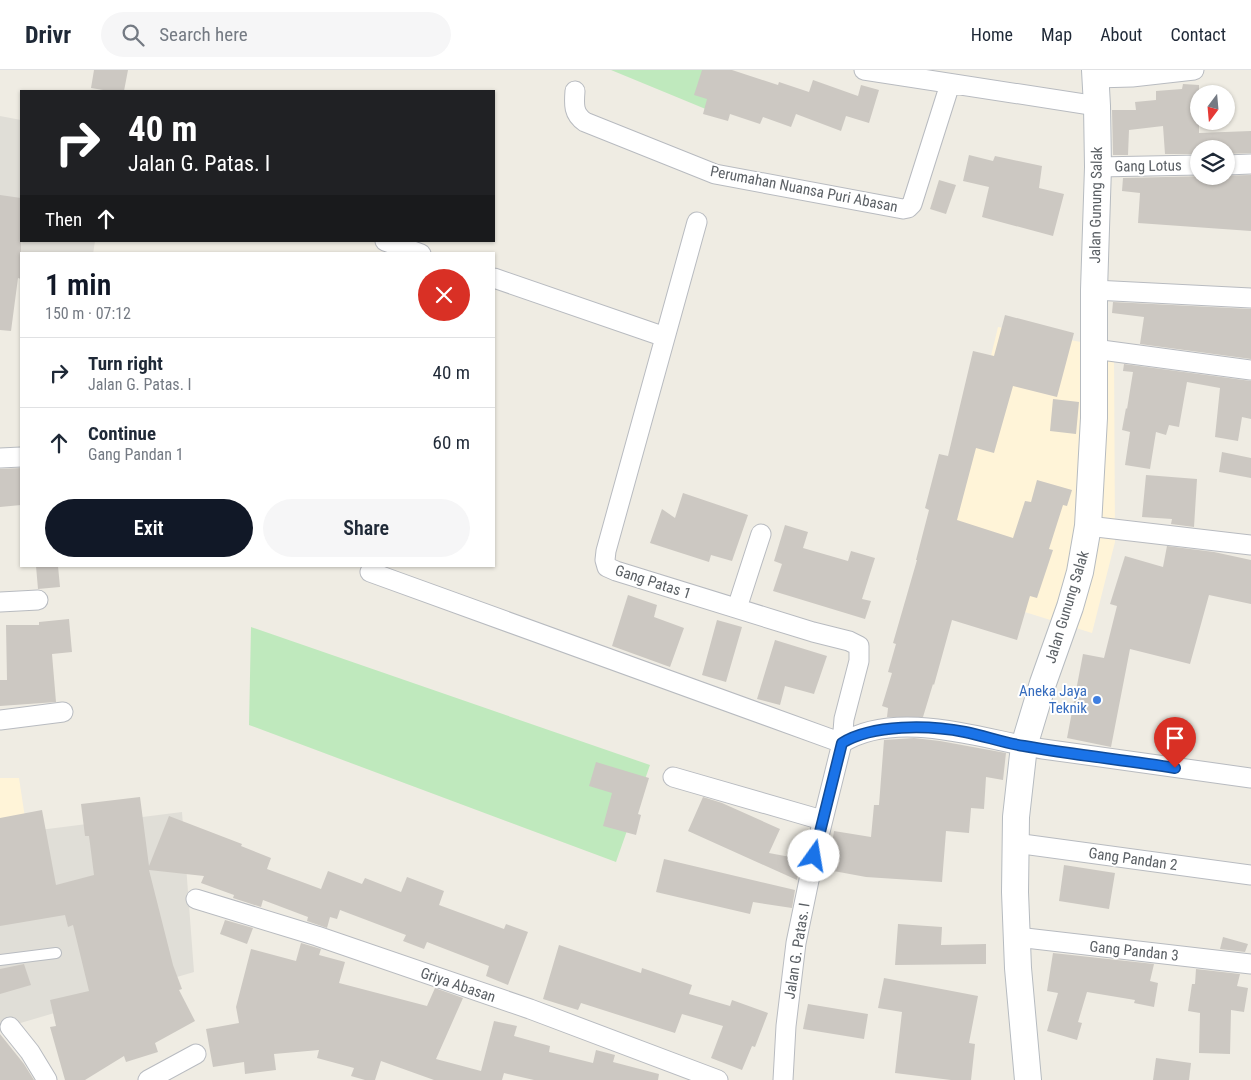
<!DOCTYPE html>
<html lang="en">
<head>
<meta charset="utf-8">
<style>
	body { margin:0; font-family:"Roboto Condensed",sans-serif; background:#f6f6f7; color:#1f2937; height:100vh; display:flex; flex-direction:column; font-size:19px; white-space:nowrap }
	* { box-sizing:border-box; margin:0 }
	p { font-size:16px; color:#747a83 }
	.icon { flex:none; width:28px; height:28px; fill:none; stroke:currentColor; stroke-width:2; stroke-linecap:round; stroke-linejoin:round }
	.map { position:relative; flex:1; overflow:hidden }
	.sheet { position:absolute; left:20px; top:182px; width:475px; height:315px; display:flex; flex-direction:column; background:#fff; border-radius:0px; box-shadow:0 1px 4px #0004 }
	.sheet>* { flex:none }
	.top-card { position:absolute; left:20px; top:20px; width:475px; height:152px; border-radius:0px; box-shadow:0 1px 4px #0004; background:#202124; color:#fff; overflow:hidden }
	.needle { width:32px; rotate:196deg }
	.tools { position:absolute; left:1190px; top:15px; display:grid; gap:10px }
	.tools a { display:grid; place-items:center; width:45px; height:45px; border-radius:50%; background:#fff; box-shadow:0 1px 4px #0004; font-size:25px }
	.pin { position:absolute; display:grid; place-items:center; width:42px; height:42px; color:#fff; margin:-51px -21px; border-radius:50% 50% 50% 0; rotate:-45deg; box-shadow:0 0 5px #0007 }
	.pin .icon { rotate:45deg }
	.me { position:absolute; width:55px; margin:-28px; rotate:13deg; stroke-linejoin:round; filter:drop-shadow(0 0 4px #0008) }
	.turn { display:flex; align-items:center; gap:18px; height:105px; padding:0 25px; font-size:22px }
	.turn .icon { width:65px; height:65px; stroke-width:2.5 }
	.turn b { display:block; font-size:35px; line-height:42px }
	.then { display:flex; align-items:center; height:48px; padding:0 25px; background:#0003; gap:10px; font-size:19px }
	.round { display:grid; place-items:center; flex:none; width:52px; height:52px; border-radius:26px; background:#f6f6f7 }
	.summary { display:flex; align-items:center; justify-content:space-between; height:85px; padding:0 25px }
	h1 { font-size:30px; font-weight:600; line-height:38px; color:#111827 }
	.button { display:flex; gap:10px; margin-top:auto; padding:10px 25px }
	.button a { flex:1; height:58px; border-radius:30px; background:#111827; color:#fff; font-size:20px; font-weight:600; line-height:58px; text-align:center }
	.button a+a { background:#f6f6f7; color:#1f2937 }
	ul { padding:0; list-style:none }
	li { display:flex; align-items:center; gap:15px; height:70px; padding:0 25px; border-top:1px solid #e0e1e3 }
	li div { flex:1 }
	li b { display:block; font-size:19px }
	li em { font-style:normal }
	header { display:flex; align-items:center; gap:30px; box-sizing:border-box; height:70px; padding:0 25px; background:#fff; border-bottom:1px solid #e0e1e3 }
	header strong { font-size:24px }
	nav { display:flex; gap:28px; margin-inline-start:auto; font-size:18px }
	.search { width:350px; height:45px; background:#f6f6f7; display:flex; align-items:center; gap:12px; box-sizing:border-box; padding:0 18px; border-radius:28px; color:#747a83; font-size:19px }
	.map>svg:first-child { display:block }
</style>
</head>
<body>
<header>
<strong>Drivr</strong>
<div class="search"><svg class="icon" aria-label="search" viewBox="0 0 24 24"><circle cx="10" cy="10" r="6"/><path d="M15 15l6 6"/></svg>Search here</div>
<nav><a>Home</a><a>Map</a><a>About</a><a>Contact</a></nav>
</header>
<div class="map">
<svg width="1251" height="1010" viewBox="0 0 1251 1010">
	<rect width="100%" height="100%" fill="#efece3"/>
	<!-- commercial -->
	<path fill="#fff4d8" d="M 998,257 L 1114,278 L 1115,472 L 1092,563 L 925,511 L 966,389 Z
		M 0,708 L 19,708 L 27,761 L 0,765 Z"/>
	<!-- industrial -->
	<path fill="#e0ded7" d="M 0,46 L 21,50 L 21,171 L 95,171 L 93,184 L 21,184 L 21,193 L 0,190 Z
		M 182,742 L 194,902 L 0,959 L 0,765 Z"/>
	<!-- green -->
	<path fill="#bfe9bd" d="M 611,0 L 719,0 L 708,40 Z
		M 251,557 L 650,695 L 616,792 L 249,655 Z"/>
	<!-- building -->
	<path fill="#ccc8c2" d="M 94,0 L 128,0 L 124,21 L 109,21 L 91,18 Z
		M 702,0 L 732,0 L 778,15 L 779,12 L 809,22 L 813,10 L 858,26 L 861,15 L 879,20 L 869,53 L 846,46 L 841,61 L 796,44 L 791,57 L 763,47 L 760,54 L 730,44 L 728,51 L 703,44 L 707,29 L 694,25 Z
		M 1183,14 L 1199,15 L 1199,63 L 1251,61 L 1251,83 L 1226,84 L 1226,79 L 1199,79 L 1199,84 L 1165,84 L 1163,56 L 1129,60 L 1128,85 L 1113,85 L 1112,40 L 1136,40 L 1135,32 L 1156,30 L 1156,21 L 1182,19 Z
		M 969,85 L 993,91 L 995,86 L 1042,96 L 1039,118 L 1064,124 L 1053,166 L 982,147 L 989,117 L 963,111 Z
		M 1251,105 L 1251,161 L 1138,153 L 1140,123 L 1122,121 L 1123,108 Z
		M 939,110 L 956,115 L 946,144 L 930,139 Z
		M 0,125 L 21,128 L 21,209 L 18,208 L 11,261 L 0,260 Z
		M 1113,232 L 1251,239 L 1251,289 L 1140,274 L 1144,247 L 1112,243 Z
		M 1005,245 L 1074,263 L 1057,327 L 1013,316 L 994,383 L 976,378 L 957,450 L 1013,468 L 1025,431 L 1031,432 L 1037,410 L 1072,420 L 1067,436 L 1063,435 L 1049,479 L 1053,480 L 1037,528 L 1030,526 L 1017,570 L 952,550 L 934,615 L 933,614 L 923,647 L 887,647 L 888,638 L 882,636 L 892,603 L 888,602 L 896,574 L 893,573 L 917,490 L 916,490 L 929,440 L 925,438 L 939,384 L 948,386 L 973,281 L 994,286 Z
		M 1124,294 L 1251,311 L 1251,349 L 1242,347 L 1238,371 L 1215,367 L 1220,318 L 1187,312 L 1179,357 L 1169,355 L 1166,365 L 1156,362 L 1150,399 L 1125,395 L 1130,362 L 1122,360 L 1126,338 L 1127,339 L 1133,302 L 1123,301 Z
		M 1053,329 L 1079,332 L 1076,364 L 1050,361 Z
		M 1222,382 L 1251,388 L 1251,408 L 1219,402 Z
		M 21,398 L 21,435 L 0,437 L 0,399 Z
		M 1146,405 L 1197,409 L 1194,457 L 1171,454 L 1172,449 L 1142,447 Z
		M 683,423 L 748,445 L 732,491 L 711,485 L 709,492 L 650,473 L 662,439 L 675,448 Z
		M 785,455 L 808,462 L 803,478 L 848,491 L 851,481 L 875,488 L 862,529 L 871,531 L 865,549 L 773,521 L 782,494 L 774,491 Z
		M 1167,476 L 1214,482 L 1251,490 L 1251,534 L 1209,525 L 1190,594 L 1130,579 L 1111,677 L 1067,668 L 1083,584 L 1104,588 L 1117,536 L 1110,534 L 1125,486 L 1163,497 Z
		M 36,496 L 58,496 L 60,517 L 38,519 Z
		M 628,525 L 657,535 L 654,547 L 684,558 L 670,597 L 612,576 Z
		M 69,549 L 72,582 L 52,584 L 56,632 L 0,636 L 0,610 L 7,610 L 6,555 L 39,555 L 39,552 Z
		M 717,550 L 742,557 L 726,612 L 702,605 Z
		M 775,570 L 827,586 L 814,624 L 785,616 L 780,635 L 757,629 Z
		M 914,668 L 940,671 L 1006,683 L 1003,710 L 986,707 L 984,739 L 971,738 L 969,763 L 946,761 L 942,812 L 866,807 L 828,800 L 834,761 L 871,767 L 874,735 L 879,735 L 884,670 Z
		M 596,692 L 649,708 L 638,744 L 641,745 L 636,765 L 603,756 L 612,723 L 589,716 Z
		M 140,727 L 149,796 L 169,746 L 242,774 L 241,776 L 271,788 L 267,799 L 321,819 L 328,801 L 362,814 L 365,808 L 401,822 L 407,807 L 444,821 L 439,835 L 504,859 L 506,854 L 528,862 L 508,915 L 486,906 L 489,896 L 427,872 L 424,879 L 403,871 L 406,865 L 340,840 L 337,849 L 330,847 L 327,858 L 307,851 L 308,847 L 263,830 L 261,837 L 233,828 L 234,825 L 201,813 L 204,806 L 149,800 L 173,895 L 182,919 L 179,920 L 195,951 L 155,973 L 158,982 L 126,992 L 124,986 L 85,1010 L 65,1010 L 50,957 L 56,956 L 50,930 L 89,921 L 73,855 L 68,857 L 65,845 L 0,856 L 0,748 L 42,740 L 56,815 L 94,805 L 89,766 L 85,766 L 81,734 Z
		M 703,727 L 722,733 L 780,759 L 769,783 L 801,789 L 797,810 L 688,761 Z
		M 664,789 L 795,820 L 792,838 L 753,832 L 750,844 L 656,822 Z
		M 1064,795 L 1115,803 L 1109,839 L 1059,831 Z
		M 225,850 L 253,858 L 247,874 L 220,864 Z
		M 898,854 L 942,857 L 941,875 L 986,874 L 986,894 L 895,895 Z
		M 1223,867 L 1248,874 L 1245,882 L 1220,879 Z
		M 301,873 L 321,879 L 319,885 L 345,892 L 339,913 L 427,936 L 435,918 L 463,928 L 436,989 L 481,1001 L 494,951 L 517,956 L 514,966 L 550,976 L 549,982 L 593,993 L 596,980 L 615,985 L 613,992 L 659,1004 L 658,1010 L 534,1010 L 504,1003 L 502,1010 L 434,1010 L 381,991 L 375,1010 L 365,1010 L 351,1006 L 354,998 L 317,988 L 319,980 L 274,984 L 276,1000 L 245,1004 L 244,992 L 213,997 L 206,959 L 239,953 L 236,937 L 251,879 L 296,891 Z
		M 559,875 L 641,903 L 642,898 L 692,915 L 689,924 L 730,936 L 732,930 L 768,943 L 755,977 L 752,976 L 742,1000 L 711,988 L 723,956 L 682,944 L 675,963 L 581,933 L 578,940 L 543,929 Z
		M 1053,883 L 1154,894 L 1150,911 L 1158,913 L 1154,937 L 1134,933 L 1135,930 L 1087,922 L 1078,952 L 1082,953 L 1077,970 L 1047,961 L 1058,923 L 1047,921 Z
		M 24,894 L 31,915 L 0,924 L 0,899 Z
		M 1196,899 L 1240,904 L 1237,916 L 1248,918 L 1244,942 L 1231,940 L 1230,984 L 1199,983 L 1200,943 L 1188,941 L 1192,914 L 1195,914 Z
		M 884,908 L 978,926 L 969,973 L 975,974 L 971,1010 L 951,1010 L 895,1003 L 902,942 L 878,938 Z
		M 808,934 L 868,944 L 864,969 L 803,959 Z
		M 0,964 L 24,994 L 34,1010 L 0,1010 Z
		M 1156,988 L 1191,993 L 1189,1010 L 1153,1010 Z"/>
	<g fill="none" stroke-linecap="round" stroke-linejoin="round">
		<!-- lane casing -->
		<g stroke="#b8bbc0" stroke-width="12">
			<path id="lane" d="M 0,890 L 56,883"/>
		</g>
		<!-- street casing -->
		<g stroke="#b8bbc0" stroke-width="21">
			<path id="street" d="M 864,0 L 1097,36
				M 1095,8 L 1132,7 L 1194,0
				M 575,21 C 574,34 573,44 585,52 L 715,104 L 903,139 L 908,138 L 912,134 L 950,14
				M 1226,95 L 1251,94
				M 1098,97 L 1199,95
				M 697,152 L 606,481 L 605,490 L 607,497 L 616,501 L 813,562 L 849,571 L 859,576 L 859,591 L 844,649 L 842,673 L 814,786 L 796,873 L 786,956 L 783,1010
				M 385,171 L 421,184
				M 494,208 L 665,267
				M 1094,220 L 1251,228
				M 1094,279 L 1251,300
				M 0,388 L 21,387
				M 1088,456 L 1251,475
				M 370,502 L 842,673
				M 0,532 L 38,530
				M 737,538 L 761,464
				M 0,650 L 63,642
				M 842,673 C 898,638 984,670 1043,679 C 1113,689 1182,699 1251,708
				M 673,707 L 822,750
				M 1015,773 L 1251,805
				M 196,829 L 317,866 L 530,939 L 718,1010
				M 1017,867 L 1251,894
				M 10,957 L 30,982 L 47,1010
				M 148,1010 L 196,984"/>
		</g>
		<!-- secondary casing -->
		<g stroke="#b6bbc0" stroke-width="28">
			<path id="secondary" d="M 1028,1010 L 1018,898 L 1015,822 L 1016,747 L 1024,676 L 1043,613 L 1070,537 L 1080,502 L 1088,456 L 1094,348 L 1094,220 L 1098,97 L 1097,36 L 1095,0"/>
		</g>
		<!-- lane -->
		<use href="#lane" stroke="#fff" stroke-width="10"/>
		<!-- street -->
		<use href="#street" stroke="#fff" stroke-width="19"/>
		<!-- secondary -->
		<use href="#secondary" stroke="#fff" stroke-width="26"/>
	</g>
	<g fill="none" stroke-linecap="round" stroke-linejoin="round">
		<!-- route casing -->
		<g stroke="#114b97" stroke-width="12">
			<path id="route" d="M 814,786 L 842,673 C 873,654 929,655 965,662 C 985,666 1004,673 1024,676 C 1074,685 1125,690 1175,698"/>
		</g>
		<!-- route -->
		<use href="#route" stroke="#1a73e8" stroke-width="9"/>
	</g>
	<!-- markers -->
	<circle fill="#3f7fe0" stroke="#fff" stroke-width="2" cx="1097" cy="630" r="5"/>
	<g text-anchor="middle" stroke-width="4" stroke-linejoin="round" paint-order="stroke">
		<!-- street labels -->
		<g font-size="15" fill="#5b6065" stroke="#fff">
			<text transform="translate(1148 96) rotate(-1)" y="5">Gang Lotus</text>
			<text transform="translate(804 119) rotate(11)" y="5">Perumahan Nuansa Puri Abasan</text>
			<text transform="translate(1096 135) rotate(-89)" y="5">Jalan Gunung Salak</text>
			<text transform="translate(653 512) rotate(18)" y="5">Gang Patas 1</text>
			<text transform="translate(1067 537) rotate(-73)" y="5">Jalan Gunung Salak</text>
			<text transform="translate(1133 789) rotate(8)" y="5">Gang Pandan 2</text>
			<text transform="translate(797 881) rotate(-81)" y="5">Jalan G. Patas. I</text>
			<text transform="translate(1134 881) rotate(6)" y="5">Gang Pandan 3</text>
			<text transform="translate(458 915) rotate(19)" y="5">Griya Abasan</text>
		</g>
		<!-- shop labels -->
		<g font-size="15" fill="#366cbe" stroke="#fff" text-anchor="end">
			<text x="1087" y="626">Aneka Jaya<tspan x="1087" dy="17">Teknik</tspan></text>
		</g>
	</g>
</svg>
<div class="tools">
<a><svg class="needle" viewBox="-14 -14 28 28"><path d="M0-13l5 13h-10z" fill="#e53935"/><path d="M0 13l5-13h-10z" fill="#747a83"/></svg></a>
<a><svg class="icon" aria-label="layers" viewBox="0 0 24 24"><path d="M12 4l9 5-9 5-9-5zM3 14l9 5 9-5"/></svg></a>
</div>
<div class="pin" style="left:1175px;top:698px;background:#d93025"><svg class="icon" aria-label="arrive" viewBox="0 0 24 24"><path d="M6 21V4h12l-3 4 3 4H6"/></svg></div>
<svg class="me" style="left:814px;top:786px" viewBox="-20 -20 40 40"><circle r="19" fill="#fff"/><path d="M0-13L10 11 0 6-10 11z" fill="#1a73e8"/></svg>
<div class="top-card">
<div class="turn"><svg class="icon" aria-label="right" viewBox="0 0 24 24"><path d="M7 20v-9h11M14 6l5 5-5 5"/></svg><div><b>40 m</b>Jalan G. Patas. I</div></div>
<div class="then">Then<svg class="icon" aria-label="ahead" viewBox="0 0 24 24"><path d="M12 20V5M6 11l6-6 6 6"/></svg></div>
</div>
<section class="sheet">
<div class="summary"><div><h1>1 min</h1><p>150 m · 07:12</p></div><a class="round" style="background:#d93025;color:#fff"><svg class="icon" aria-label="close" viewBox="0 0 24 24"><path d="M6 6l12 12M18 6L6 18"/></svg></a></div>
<ul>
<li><svg class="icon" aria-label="right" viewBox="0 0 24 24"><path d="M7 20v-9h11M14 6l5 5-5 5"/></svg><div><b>Turn right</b><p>Jalan G. Patas. I</p></div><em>40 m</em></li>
<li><svg class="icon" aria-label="ahead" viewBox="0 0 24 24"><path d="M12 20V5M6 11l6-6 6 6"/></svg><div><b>Continue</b><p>Gang Pandan 1</p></div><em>60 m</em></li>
</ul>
<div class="button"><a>Exit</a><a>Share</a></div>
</section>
</div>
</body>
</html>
